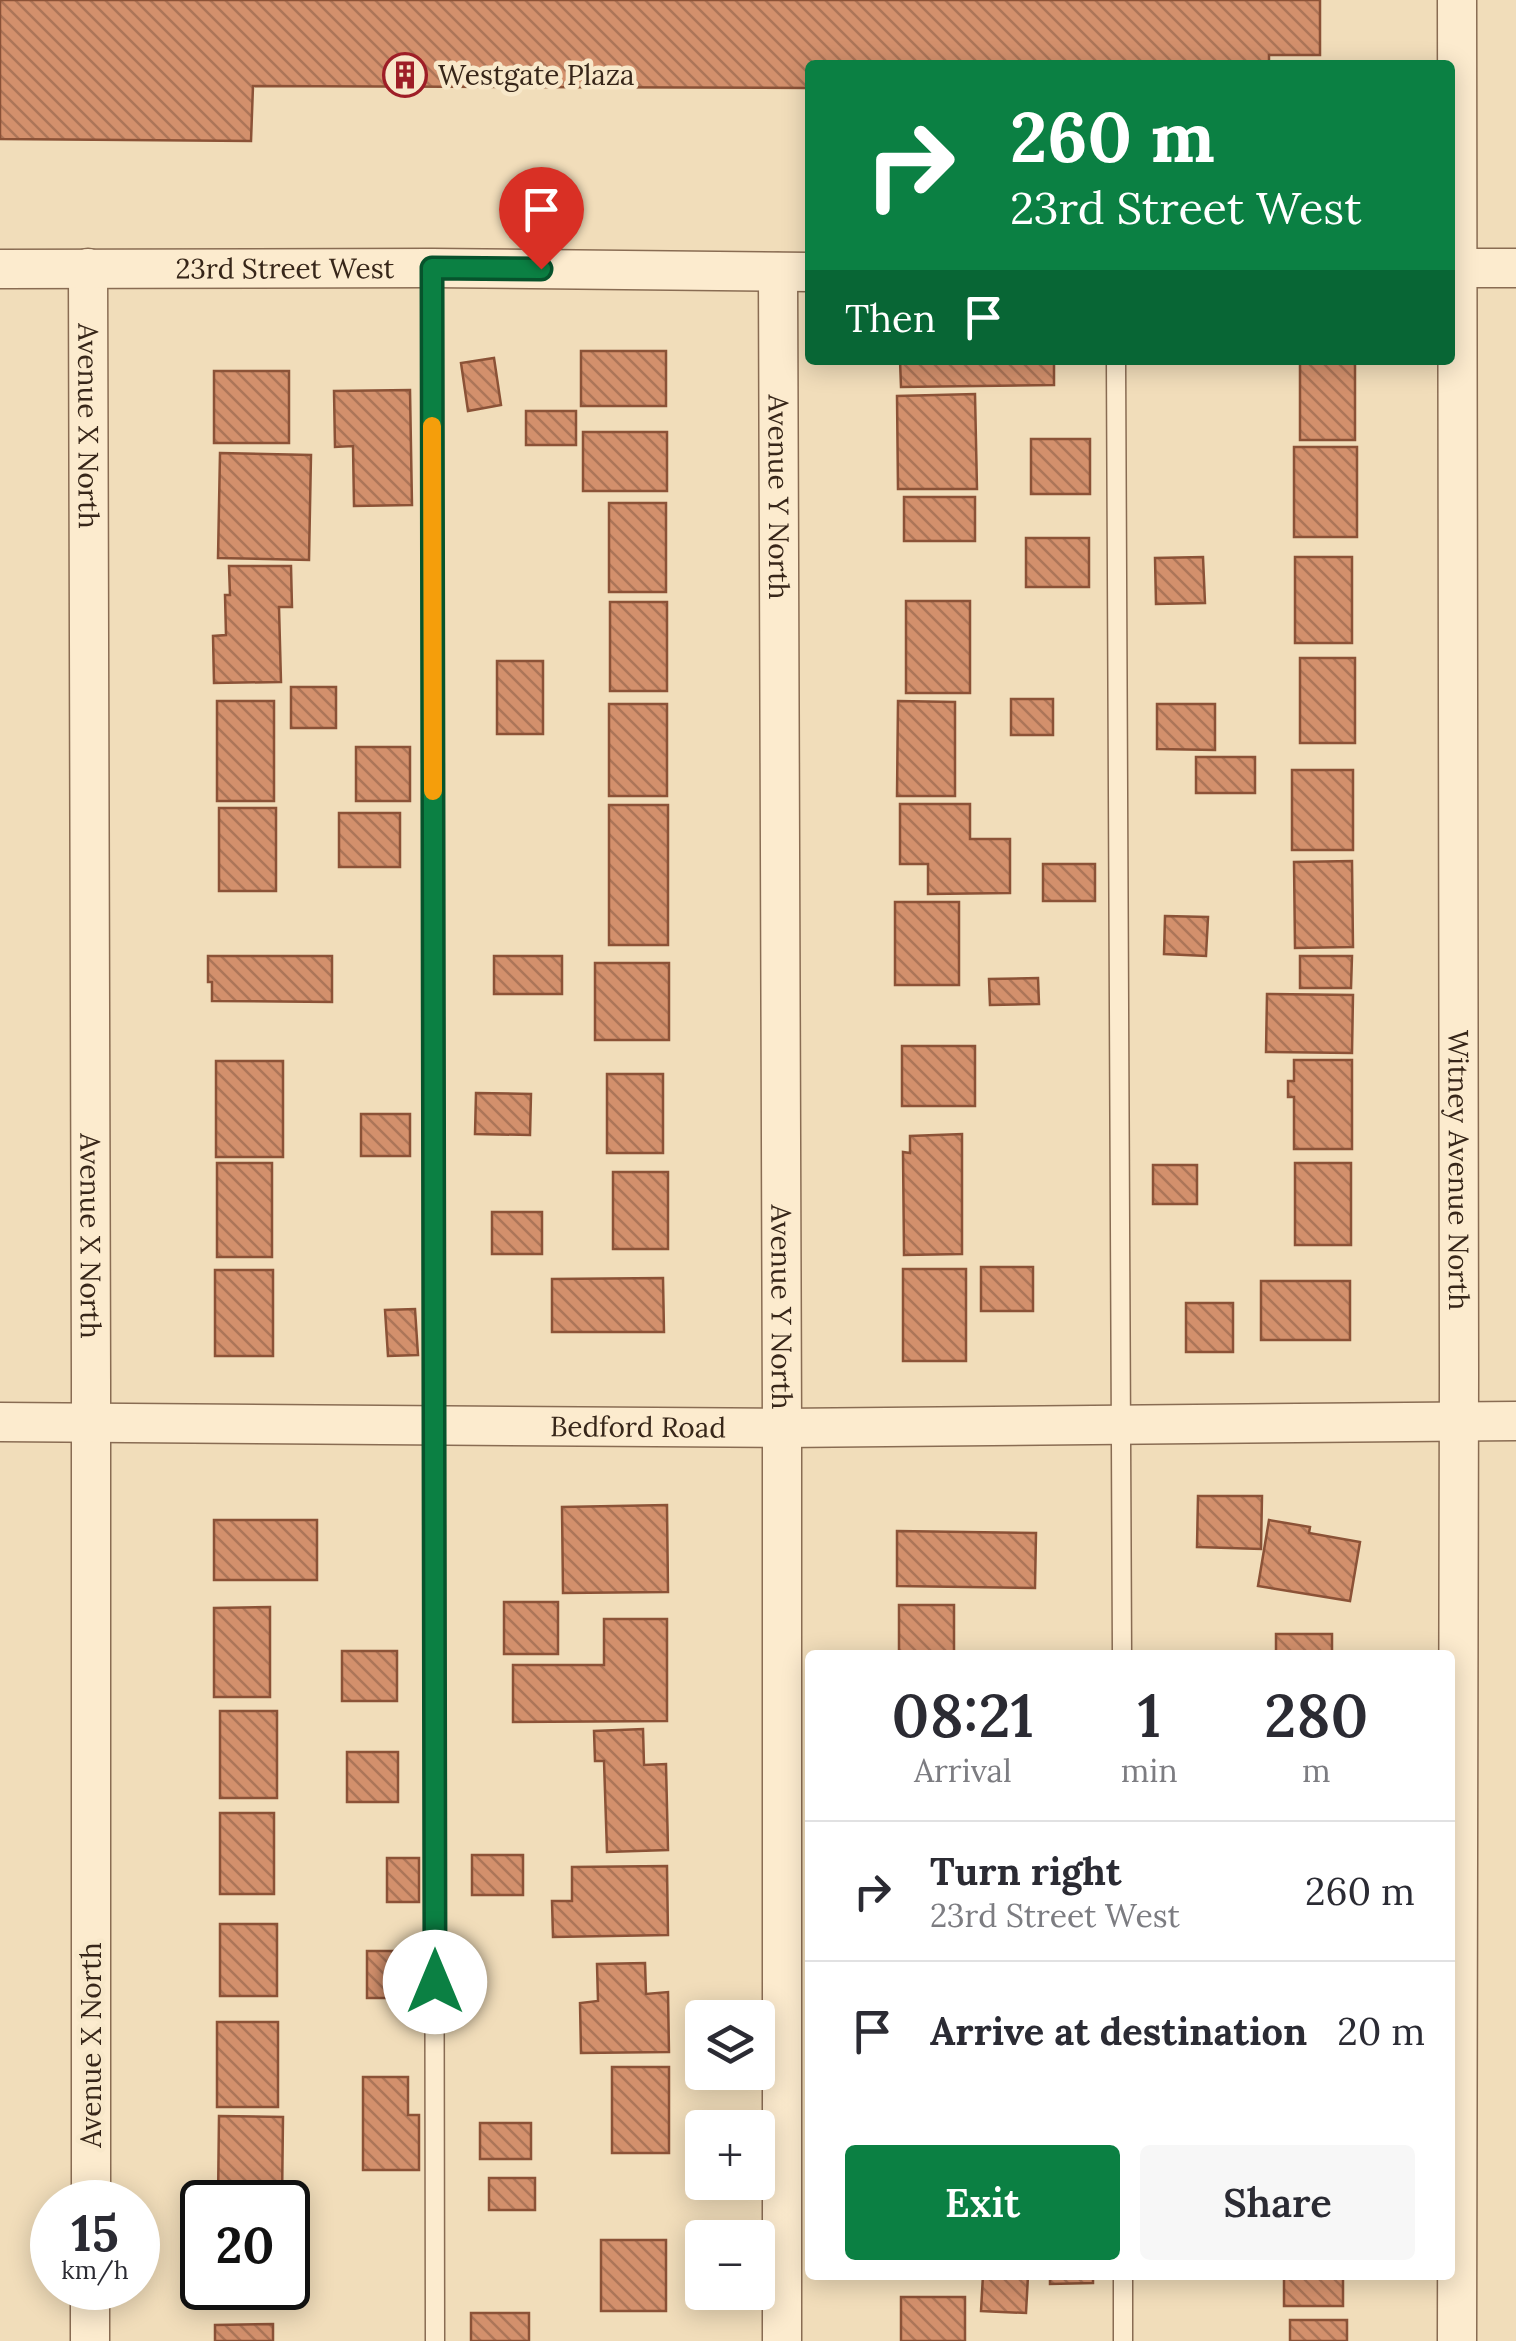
<!DOCTYPE html>
<html lang="en">
<head>
<meta charset="utf-8">
<style>
	body { margin:0; font-family:Lora,serif; background:#f7f7f7; color:#2b2b33; height:100vh; display:flex; flex-direction:column; font-size:38px; white-space:nowrap }
	* { box-sizing:border-box; margin:0 }
	p { font-size:32px; color:#7c7c81 }
	.icon { flex:none; width:55px; height:55px; fill:none; stroke:currentColor; stroke-width:2; stroke-linecap:round; stroke-linejoin:round }
	.map { position:relative; flex:1; overflow:hidden }
	.side { position:absolute; left:805px; top:1650px; width:650px; height:630px; display:flex; flex-direction:column; background:#fff; border-radius:10px; box-shadow:0 5px 25px #0003 }
	.side>* { flex:none }
	.banner { position:absolute; left:805px; top:60px; width:650px; height:305px; border-radius:10px; box-shadow:0 5px 25px #0003; background:#0b8043; color:#fff; overflow:hidden }
	.controls { position:absolute; left:685px; top:2000px; display:grid; gap:20px }
	.controls a { display:grid; place-items:center; width:90px; height:90px; border-radius:10px; background:#fff; box-shadow:0 5px 25px #0003; font-size:50px }
	.speed { position:absolute; left:30px; top:2180px; display:flex; gap:20px; font-size:50px; font-weight:700; text-align:center }
	.speed>* { display:grid; place-content:center; width:130px; height:130px; border-radius:50%; background:#fff; box-shadow:0 5px 25px #0003; line-height:1 }
	.speed small { font-size:25px; font-weight:400 }
	.speed .limit { border:5px solid #111; border-radius:15px; background:#fff; color:#111 }
	.pin { position:absolute; display:grid; place-items:center; width:85px; height:85px; color:#fff; margin:-102px -42px; border-radius:50% 50% 50% 0; rotate:-45deg; box-shadow:0 0 10px #0007 }
	.pin .icon { rotate:45deg }
	.me { position:absolute; width:110px; margin:-55px; rotate:0deg; stroke-linejoin:round; filter:drop-shadow(0 0 8px #0008) }
	.turn { display:flex; align-items:center; gap:35px; height:210px; padding:0 40px; font-size:45px }
	.turn .icon { width:130px; height:130px; stroke-width:2.5 }
	.turn b { display:block; font-size:70px; line-height:85px }
	.then { display:flex; align-items:center; height:95px; padding:0 40px; background:#0003; gap:20px; font-size:38px }
	.eta { display:flex; justify-content:space-evenly; align-items:center; height:170px; text-align:center }
	.eta b { font-size:60px; font-weight:600; line-height:70px }
	.cta { display:flex; gap:20px; margin-top:auto; padding:20px 40px }
	.cta a { flex:1; height:115px; border-radius:10px; background:#0b8043; color:#fff; font-size:40px; font-weight:600; line-height:115px; text-align:center }
	.cta a+a { background:#f7f7f7; color:#2b2b33 }
	ul { padding:0; list-style:none }
	li { display:flex; align-items:center; gap:30px; height:140px; padding:0 40px; border-top:2px solid #e1e1e2 }
	li div { flex:1 }
	li b { display:block; font-size:38px }
	li em { font-style:normal }
	.map>svg:first-child { display:block }
</style>
</head>
<body>
<div class="map">
<svg width="1516" height="2341" viewBox="0 0 1516 2341">
	<defs>
		<pattern id="building-back-hatch" width="6" height="6" patternUnits="userSpaceOnUse" patternTransform="scale(2.5)"><rect width="6" height="6" fill="#d3906c"/><path d="M-1 5l2 2M0 0l6 6M5-1l2 2" fill="none" stroke="#ac7558"/></pattern>
	</defs>
	<rect width="100%" height="100%" fill="#f1ddba"/>
	<!-- building -->
	<path fill="url(#building-back-hatch)" stroke="#8b5237" stroke-width="2.5" d="M 0,0 L 1320,0 L 1320,55 L 1269,55 L 1269,65 L 810,65 L 810,141 L 808,88 L 253,86 L 251,141 L 0,139 Z
		M 581,351 L 666,351 L 666,406 L 581,406 Z
		M 494,358 L 501,405 L 468,411 L 461,363 Z
		M 900,360 L 1054,360 L 1054,385 L 901,387 Z
		M 1300,360 L 1355,360 L 1355,440 L 1300,440 Z
		M 214,371 L 289,371 L 289,443 L 214,443 Z
		M 410,390 L 412,505 L 354,506 L 353,446 L 335,447 L 334,391 Z
		M 975,394 L 977,489 L 898,489 L 897,396 Z
		M 526,411 L 576,411 L 576,445 L 526,445 Z
		M 583,432 L 667,432 L 667,491 L 583,491 Z
		M 1031,439 L 1090,439 L 1090,494 L 1031,494 Z
		M 1294,447 L 1357,447 L 1357,537 L 1294,537 Z
		M 220,453 L 311,455 L 309,560 L 218,558 Z
		M 904,497 L 975,497 L 975,541 L 904,541 Z
		M 609,503 L 666,503 L 666,592 L 609,592 Z
		M 1026,538 L 1089,538 L 1089,587 L 1026,587 Z
		M 1203,557 L 1205,603 L 1156,604 L 1155,558 Z
		M 1295,557 L 1352,557 L 1352,643 L 1295,643 Z
		M 229,566 L 291,566 L 292,607 L 279,607 L 281,682 L 214,683 L 213,636 L 226,635 L 225,595 L 230,595 Z
		M 906,601 L 970,601 L 970,693 L 906,693 Z
		M 610,602 L 667,602 L 667,691 L 610,691 Z
		M 1300,658 L 1355,658 L 1355,743 L 1300,743 Z
		M 497,661 L 543,661 L 543,734 L 497,734 Z
		M 291,687 L 336,687 L 336,728 L 291,728 Z
		M 1011,699 L 1053,699 L 1053,735 L 1011,735 Z
		M 217,701 L 274,701 L 274,801 L 217,801 Z
		M 898,701 L 955,702 L 955,796 L 897,796 Z
		M 609,704 L 667,704 L 667,796 L 609,796 Z
		M 1157,704 L 1215,704 L 1215,750 L 1157,749 Z
		M 356,747 L 410,747 L 410,801 L 356,801 Z
		M 1196,757 L 1255,757 L 1255,793 L 1196,793 Z
		M 1292,770 L 1353,770 L 1353,850 L 1292,850 Z
		M 900,804 L 970,804 L 970,839 L 1010,839 L 1010,893 L 928,894 L 928,864 L 900,864 Z
		M 609,805 L 668,805 L 668,945 L 609,945 Z
		M 219,808 L 276,808 L 276,891 L 219,891 Z
		M 339,813 L 400,813 L 400,867 L 339,867 Z
		M 1352,861 L 1353,947 L 1295,948 L 1294,862 Z
		M 1043,864 L 1095,864 L 1095,901 L 1043,901 Z
		M 895,902 L 959,902 L 959,985 L 895,985 Z
		M 1165,916 L 1208,917 L 1206,956 L 1164,954 Z
		M 208,956 L 332,956 L 332,1002 L 212,1001 L 212,982 L 208,982 Z
		M 494,956 L 562,956 L 562,994 L 494,994 Z
		M 1300,956 L 1352,956 L 1351,988 L 1300,988 Z
		M 595,963 L 669,963 L 669,1040 L 595,1040 Z
		M 1038,978 L 1039,1004 L 990,1005 L 989,979 Z
		M 1267,994 L 1353,995 L 1352,1053 L 1266,1052 Z
		M 902,1046 L 975,1046 L 975,1106 L 902,1106 Z
		M 1294,1060 L 1352,1060 L 1352,1149 L 1294,1149 L 1294,1097 L 1288,1097 L 1288,1081 L 1294,1081 Z
		M 216,1061 L 283,1061 L 283,1157 L 216,1157 Z
		M 607,1074 L 663,1074 L 663,1153 L 607,1153 Z
		M 476,1093 L 531,1094 L 530,1135 L 475,1134 Z
		M 361,1114 L 410,1114 L 410,1156 L 361,1156 Z
		M 962,1134 L 962,1254 L 904,1255 L 903,1152 L 910,1153 L 910,1136 Z
		M 217,1163 L 272,1163 L 272,1257 L 217,1257 Z
		M 1295,1163 L 1351,1163 L 1351,1245 L 1295,1245 Z
		M 1153,1165 L 1197,1165 L 1197,1204 L 1153,1204 Z
		M 613,1172 L 668,1172 L 668,1249 L 613,1249 Z
		M 492,1212 L 542,1212 L 542,1254 L 492,1254 Z
		M 981,1267 L 1033,1267 L 1033,1311 L 981,1311 Z
		M 903,1269 L 966,1269 L 966,1361 L 903,1361 Z
		M 215,1270 L 273,1270 L 273,1356 L 215,1356 Z
		M 663,1278 L 664,1332 L 552,1332 L 552,1279 Z
		M 1261,1281 L 1350,1281 L 1350,1340 L 1261,1340 Z
		M 1186,1303 L 1233,1303 L 1233,1352 L 1186,1352 Z
		M 415,1309 L 418,1355 L 388,1356 L 385,1310 Z
		M 1198,1496 L 1262,1496 L 1261,1549 L 1197,1547 Z
		M 667,1505 L 668,1592 L 563,1593 L 562,1507 Z
		M 214,1520 L 317,1520 L 317,1580 L 214,1580 Z
		M 1269,1520 L 1310,1527 L 1309,1533 L 1360,1542 L 1350,1601 L 1258,1586 Z
		M 897,1531 L 1036,1533 L 1035,1588 L 897,1586 Z
		M 504,1602 L 558,1602 L 558,1654 L 504,1654 Z
		M 899,1605 L 954,1605 L 954,1655 L 899,1655 Z
		M 270,1607 L 270,1697 L 214,1697 L 214,1608 Z
		M 604,1619 L 667,1619 L 667,1721 L 513,1722 L 513,1665 L 604,1665 Z
		M 1276,1634 L 1332,1634 L 1332,1655 L 1276,1655 Z
		M 342,1651 L 397,1651 L 397,1701 L 342,1701 Z
		M 220,1711 L 277,1711 L 277,1798 L 220,1798 Z
		M 643,1729 L 644,1765 L 666,1764 L 668,1850 L 607,1852 L 604,1761 L 595,1761 L 594,1731 Z
		M 347,1752 L 398,1752 L 398,1802 L 347,1802 Z
		M 220,1813 L 274,1813 L 274,1894 L 220,1894 Z
		M 472,1855 L 523,1855 L 523,1895 L 472,1895 Z
		M 387,1858 L 419,1858 L 419,1902 L 387,1902 Z
		M 667,1866 L 668,1935 L 553,1937 L 552,1901 L 572,1901 L 572,1867 Z
		M 220,1924 L 277,1924 L 277,1996 L 220,1996 Z
		M 367,1951 L 416,1951 L 416,1998 L 367,1998 Z
		M 645,1963 L 646,1994 L 668,1992 L 669,2052 L 581,2053 L 580,2003 L 598,2001 L 597,1964 Z
		M 217,2022 L 278,2022 L 278,2107 L 217,2107 Z
		M 612,2067 L 669,2067 L 669,2153 L 612,2153 Z
		M 363,2077 L 408,2077 L 408,2115 L 419,2115 L 419,2170 L 363,2170 Z
		M 219,2116 L 283,2117 L 282,2202 L 218,2202 Z
		M 480,2123 L 531,2123 L 531,2159 L 480,2159 Z
		M 489,2178 L 535,2178 L 535,2210 L 489,2210 Z
		M 601,2240 L 666,2240 L 666,2311 L 601,2311 Z
		M 983,2275 L 1028,2276 L 1026,2313 L 981,2311 Z
		M 1050,2275 L 1093,2275 L 1093,2283 L 1050,2284 Z
		M 1284,2275 L 1343,2275 L 1343,2306 L 1284,2306 Z
		M 214,2288 L 277,2288 L 277,2306 L 214,2306 Z
		M 901,2297 L 965,2297 L 965,2341 L 901,2341 Z
		M 471,2313 L 529,2313 L 529,2341 L 471,2341 Z
		M 1290,2320 L 1347,2320 L 1347,2341 L 1290,2341 Z
		M 273,2324 L 273,2341 L 215,2341 L 215,2325 Z"/>
	<g fill="none" stroke-linecap="round" stroke-linejoin="round">
		<!-- service casing -->
		<g stroke="#896c53" stroke-width="21">
			<path id="service" d="M 432,268 L 435,2341
				M 1116,360 L 1122,1655
				M 1123,2275 L 1123,2341"/>
		</g>
		<!-- minor casing -->
		<g stroke="#896c53" stroke-width="41">
			<g id="minor">
				<path id="s1" d="M 1457,0 L 1459,1375 L 1457,2341"/>
				<path id="s2" d="M 88,268 L 91,1379 L 91,2202"/>
				<path d="M 1450,268 L 1516,268"/>
				<path id="s3" d="M 0,269 L 432,268 L 810,272"/>
				<path id="s4" d="M 778,272 L 782,1428 L 782,2341"/>
				<path id="s5" d="M 0,1422 L 782,1428 L 1516,1421"/>
				<path d="M 90,2341 L 90,2288"/>
			</g>
		</g>
		<!-- service -->
		<use href="#service" stroke="#fcebce" stroke-width="18"/>
		<!-- minor -->
		<use href="#minor" stroke="#fcebce" stroke-width="38"/>
	</g>
	<g fill="none" stroke-linecap="round" stroke-linejoin="round">
		<!-- route casing -->
		<g stroke="#07532c" stroke-width="25">
			<path id="route" d="M 435,1982 L 432,268 L 541,269"/>
		</g>
		<!-- route -->
		<use href="#route" stroke="#0b8043" stroke-width="18"/>
		<!-- slow -->
		<path stroke="#f59e0b" stroke-width="18" d="M 432,426 L 433,791"/>
	</g>
	<!-- icons -->
	<defs>
		<g id="building-ring" transform="scale(2.25)"><circle r="9.5" fill="#f8e8ca" stroke="#9e1e27" stroke-width="1.5"/><path d="M-4-6H4V6H1V3H-1V6H-4ZM-2.5-4.3h1.7v1.8h-1.7ZM.8-4.3h1.7v1.8H.8ZM-2.5-1h1.7V.8h-1.7ZM.8-1h1.7V.8H.8Z" fill="#9e1e27"/></g>
	</defs>
	<g fill-rule="evenodd">
		<use href="#building-ring" x="405" y="75"/>
	</g>
	<g text-anchor="middle" stroke-width="9" stroke-linejoin="round" paint-order="stroke">
		<!-- poi labels -->
		<g font-size="28" fill="#372619" stroke="#f8e8ca" text-anchor="start">
			<text x="438" y="85">Westgate Plaza</text>
		</g>
		<!-- street labels -->
		<g font-size="28" fill="#372619" stroke="#f8e8ca">
			<text dy="10" stroke="none"><textPath href="#s3" startOffset="285">23rd Street West</textPath></text>
			<text dy="10" stroke="none"><textPath href="#s2" startOffset="158">Avenue X North</textPath></text>
			<text dy="10" stroke="none"><textPath href="#s4" startOffset="225">Avenue Y North</textPath></text>
			<text dy="10" stroke="none"><textPath href="#s1" startOffset="1170">Witney Avenue North</textPath></text>
			<text dy="10" stroke="none"><textPath href="#s2" startOffset="968">Avenue X North</textPath></text>
			<text dy="10" stroke="none"><textPath href="#s4" startOffset="1035">Avenue Y North</textPath></text>
			<text dy="10" stroke="none"><textPath href="#s5" startOffset="638">Bedford Road</textPath></text>
			<text transform="translate(91 2045) rotate(-90)" y="10">Avenue X North</text>
		</g>
	</g>
</svg>
<div class="controls">
<a><svg class="icon" aria-label="layers" viewBox="0 0 24 24"><path d="M12 4l9 5-9 5-9-5zM3 14l9 5 9-5"/></svg></a>
<a>+</a>
<a>−</a>
</div>
<div class="speed"><div>15<small>km/h</small></div><div class="limit">20</div></div>
<div class="pin" style="left:541px;top:269px;background:#d93025"><svg class="icon" aria-label="arrive" viewBox="0 0 24 24"><path d="M6 21V4h12l-3 4 3 4H6"/></svg></div>
<svg class="me" style="left:435px;top:1982px" viewBox="-20 -20 40 40"><circle r="19" fill="#fff"/><path d="M0-13L10 11 0 6-10 11z" fill="#0b8043"/></svg>
<div class="banner">
<div class="turn"><svg class="icon" aria-label="right" viewBox="0 0 24 24"><path d="M7 20v-9h11M14 6l5 5-5 5"/></svg><div><b>260 m</b>23rd Street West</div></div>
<div class="then">Then<svg class="icon" aria-label="arrive" viewBox="0 0 24 24"><path d="M6 21V4h12l-3 4 3 4H6"/></svg></div>
</div>
<section class="side">
<div class="eta">
<div><b>08:21</b><p>Arrival</p></div>
<div><b>1</b><p>min</p></div>
<div><b>280</b><p>m</p></div>
</div>
<ul>
<li><svg class="icon" aria-label="right" viewBox="0 0 24 24"><path d="M7 20v-9h11M14 6l5 5-5 5"/></svg><div><b>Turn right</b><p>23rd Street West</p></div><em>260 m</em></li>
<li><svg class="icon" aria-label="arrive" viewBox="0 0 24 24"><path d="M6 21V4h12l-3 4 3 4H6"/></svg><div><b>Arrive at destination</b></div><em>20 m</em></li>
</ul>
<div class="cta"><a>Exit</a><a>Share</a></div>
</section>
</div>
</body>
</html>
